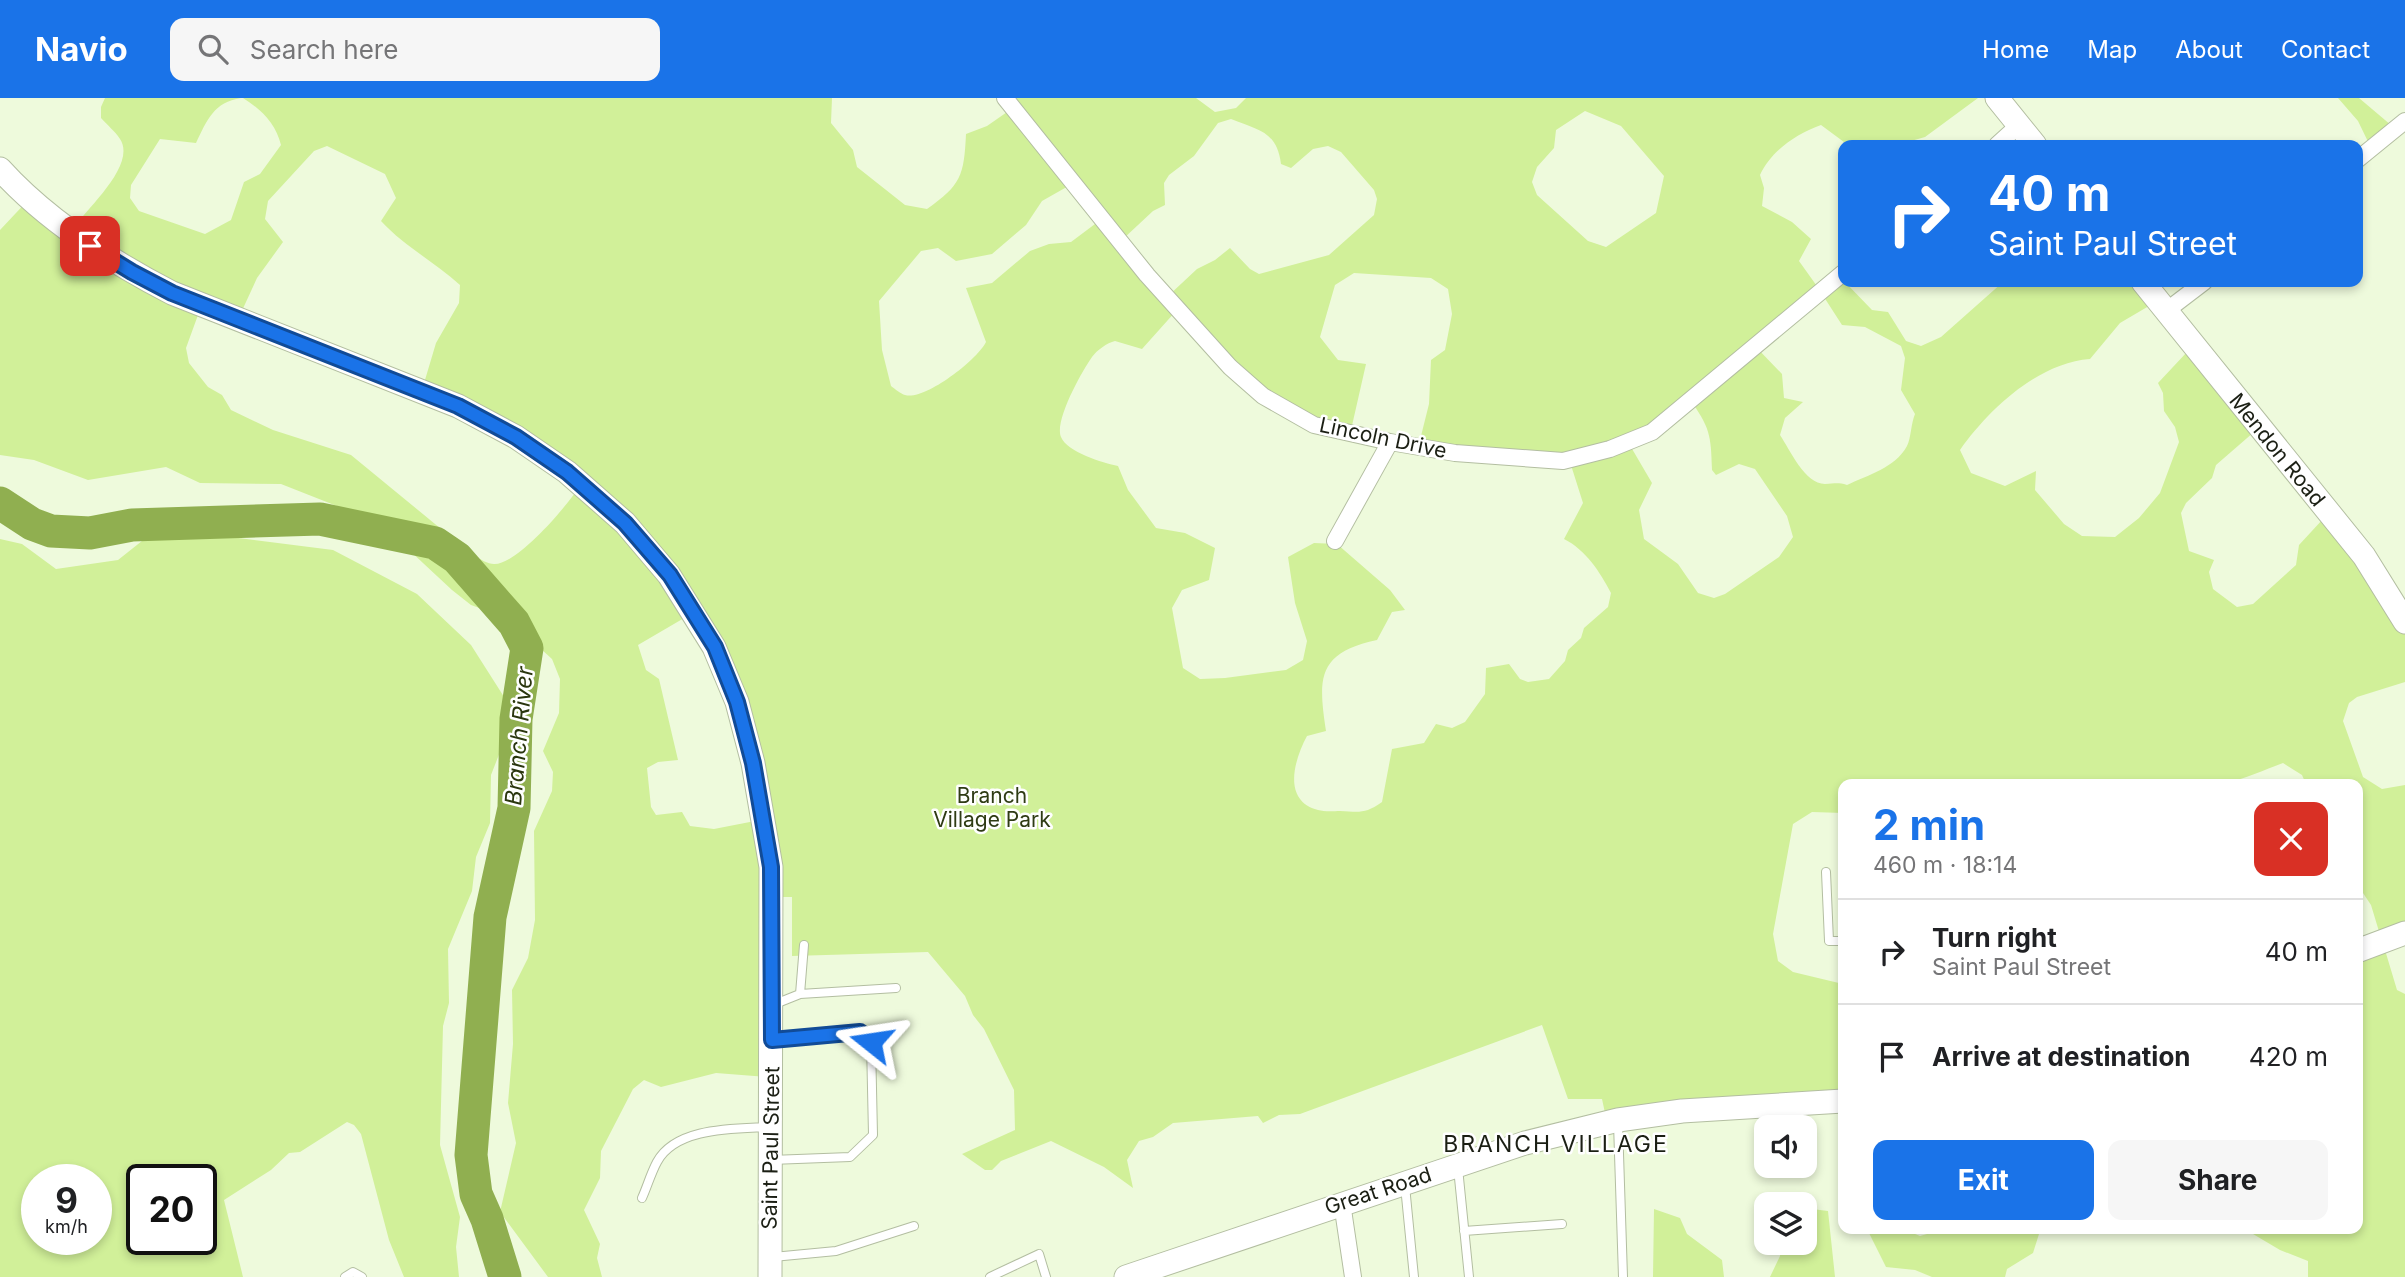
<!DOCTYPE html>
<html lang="en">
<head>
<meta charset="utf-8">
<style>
	body { margin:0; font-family:Inter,sans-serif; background:#f6f6f6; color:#202124; height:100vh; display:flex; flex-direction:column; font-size:26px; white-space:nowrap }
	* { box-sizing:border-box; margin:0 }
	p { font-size:23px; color:#757577 }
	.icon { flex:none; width:38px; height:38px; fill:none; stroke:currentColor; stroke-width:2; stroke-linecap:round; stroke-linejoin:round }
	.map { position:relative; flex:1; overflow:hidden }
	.details { position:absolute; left:1838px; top:681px; width:525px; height:455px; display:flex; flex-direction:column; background:#fff; border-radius:14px; box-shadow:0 4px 10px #0003 }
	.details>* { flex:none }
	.guide { position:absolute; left:1838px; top:42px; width:525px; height:147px; border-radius:14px; box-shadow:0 4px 10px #0003; background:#1a73e8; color:#fff; overflow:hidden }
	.buttons { position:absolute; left:1754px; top:1017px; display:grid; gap:14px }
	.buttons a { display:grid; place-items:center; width:63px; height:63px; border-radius:14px; background:#fff; box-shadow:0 4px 10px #0003; font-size:35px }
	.speed { position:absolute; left:21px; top:1066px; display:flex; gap:14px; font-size:35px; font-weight:700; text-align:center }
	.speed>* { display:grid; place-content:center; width:91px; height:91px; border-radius:50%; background:#fff; box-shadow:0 4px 10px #0003; line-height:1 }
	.speed small { font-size:18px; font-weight:400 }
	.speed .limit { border:4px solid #111; border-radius:10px; background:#fff; color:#111 }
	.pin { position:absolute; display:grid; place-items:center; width:60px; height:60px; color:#fff; margin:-30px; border-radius:14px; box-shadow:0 4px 10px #0006 }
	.me { position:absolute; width:77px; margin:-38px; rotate:285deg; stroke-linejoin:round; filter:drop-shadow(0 0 5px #0008) }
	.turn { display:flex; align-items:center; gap:24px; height:147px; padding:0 35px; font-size:32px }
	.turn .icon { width:91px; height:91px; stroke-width:2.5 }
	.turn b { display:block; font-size:49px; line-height:60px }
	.round { display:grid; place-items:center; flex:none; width:74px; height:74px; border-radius:14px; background:#f6f6f6 }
	.overview { display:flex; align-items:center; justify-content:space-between; height:119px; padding:0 35px }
	h1 { font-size:42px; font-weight:700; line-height:52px; color:#1a73e8 }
	.button { display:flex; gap:14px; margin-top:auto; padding:14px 35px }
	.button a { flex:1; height:80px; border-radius:14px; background:#1a73e8; color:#fff; font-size:28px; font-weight:700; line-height:80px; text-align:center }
	.button a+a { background:#f6f6f6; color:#202124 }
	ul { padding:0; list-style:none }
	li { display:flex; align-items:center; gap:21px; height:105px; padding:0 35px; border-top:2px solid #e0e0e0 }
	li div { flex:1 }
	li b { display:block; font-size:26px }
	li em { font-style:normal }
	header { display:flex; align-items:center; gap:42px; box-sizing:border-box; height:98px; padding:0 35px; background:#1a73e8; color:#fff }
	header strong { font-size:33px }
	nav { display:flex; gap:38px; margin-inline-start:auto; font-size:24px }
	.search { width:490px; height:63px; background:#f6f6f6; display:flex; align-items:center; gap:18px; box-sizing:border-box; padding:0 24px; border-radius:14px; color:#757577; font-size:26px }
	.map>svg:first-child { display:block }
</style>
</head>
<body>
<header>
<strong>Navio</strong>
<div class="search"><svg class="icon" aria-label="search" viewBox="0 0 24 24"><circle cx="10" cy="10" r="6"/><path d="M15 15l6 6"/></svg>Search here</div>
<nav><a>Home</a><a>Map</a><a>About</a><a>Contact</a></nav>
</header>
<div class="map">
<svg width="2405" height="1179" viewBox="0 0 2405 1179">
	<rect width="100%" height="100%" fill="#eefadc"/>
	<!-- green -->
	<path fill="#d1f099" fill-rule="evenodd" d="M 105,0 L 241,0 C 214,4 207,22 196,45 L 160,41 L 131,87 L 130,100 L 139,113 L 205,136 L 231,122 L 244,84 L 260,76 L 281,47 C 276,26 261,11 243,0 L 832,0 L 831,25 L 853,52 L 857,69 L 905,107 L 927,111 C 961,87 964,78 966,36 L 987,28 L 1010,12 L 1004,0 L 1196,0 L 1215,14 L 1236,10 L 1246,0 L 1978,0 L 1925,39 L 1897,47 L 1848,47 L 1821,27 C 1796,36 1771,53 1760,77 L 1764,90 L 1762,108 L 1792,124 L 1811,141 L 1799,163 L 1819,191 L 1845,184 L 1872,212 L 1888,214 L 1906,243 L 1921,248 L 1941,239 L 2003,184 L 2141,184 L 2154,205 L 2120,225 L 2090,261 C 2038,265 1989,311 1960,352 L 1971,375 L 2005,388 L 2036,373 L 2035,392 L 2064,426 L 2082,438 L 2115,439 L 2139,420 L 2160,395 L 2179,344 L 2175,329 L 2164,313 L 2163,295 L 2158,285 L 2187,254 L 2254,334 L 2216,367 L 2212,380 L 2186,405 L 2181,415 L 2189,453 L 2214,462 L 2209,474 L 2213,491 L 2237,509 L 2253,506 L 2296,467 L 2299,447 L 2323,421 L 2405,527 L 2405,584 L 2357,599 L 2349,605 L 2343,623 L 2363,679 L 2382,691 L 2405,687 L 2405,844 L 2385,852 L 2397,892 L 2405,896 L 2405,1179 L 2308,1179 L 2308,1163 L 2280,1152 L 2253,1136 L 2254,1130 L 2357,1130 L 2357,862 L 2384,850 L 2371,807 L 2357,786 L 2357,686 L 2306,686 L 2302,677 L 2283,665 C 2264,672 2244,681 2224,686 C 2199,691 2172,682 2147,681 L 2141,686 L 1843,686 L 1843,715 L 1812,714 L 1793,726 L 1773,836 L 1778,863 L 1793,874 L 1843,886 L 1843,1010 L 1608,1029 L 1602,1001 L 1568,1001 L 1542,927 L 1300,1016 L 1279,1017 L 1263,1025 L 1258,1018 L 1173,1025 L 1153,1039 L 1139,1043 L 1127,1062 L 1133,1090 L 1104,1069 L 1051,1043 L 1001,1063 L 992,1072 L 985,1072 L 962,1056 L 1015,1032 L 1014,992 L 984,931 L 973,917 L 965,898 L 928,854 L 792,858 L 792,799 L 770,799 L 767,979 L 716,975 L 661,989 L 644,982 L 633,991 L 601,1053 L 600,1080 L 584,1112 L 600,1146 L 597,1160 L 602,1179 L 548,1179 L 500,1114 L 516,1045 L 508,1005 L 513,946 L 512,892 L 528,860 L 535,822 L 534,733 L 552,693 L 553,674 L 543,653 L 559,615 L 560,581 L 552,561 L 507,520 L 471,507 L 452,492 L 380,425 L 281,386 L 200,385 L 166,369 L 88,382 L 34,362 L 0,357 L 0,132 L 31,99 L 73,131 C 87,110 137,67 120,41 C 115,33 107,27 101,20 L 101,9 ZM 1585,13 L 1621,28 L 1664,78 L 1656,115 L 1606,149 L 1588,143 L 1537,97 L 1532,84 L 1537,69 L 1554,50 L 1556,32 ZM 1231,21 C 1258,32 1277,33 1281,66 L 1291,70 L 1313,51 L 1328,48 L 1341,54 L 1374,92 L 1377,101 L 1374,117 L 1329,157 L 1259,176 L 1250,171 L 1230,150 L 1215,162 L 1197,171 L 1167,199 L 1123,141 L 1153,113 L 1165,107 L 1164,85 L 1169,77 L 1194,58 L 1218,25 ZM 327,48 L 385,76 L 396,100 L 381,123 C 405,149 435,164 460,187 L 459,205 L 436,245 L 422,292 L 579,389 C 567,408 517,467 494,466 C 488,466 480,461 474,458 L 351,357 L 273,332 L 231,312 L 222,297 L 208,289 L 189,265 L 186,250 L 202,206 L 240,217 L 257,180 L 283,144 L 265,121 L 268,103 L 314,53 ZM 1072,86 L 1099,123 L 1071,144 L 1049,146 L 1030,153 L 992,185 L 966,190 L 986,244 C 978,261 925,303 905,297 C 901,296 895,291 891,288 L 882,252 L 879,203 L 921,153 L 938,150 L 956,163 L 992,156 L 1026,127 L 1042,103 ZM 1354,175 L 1431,180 L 1448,191 L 1452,216 L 1445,252 L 1431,262 L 1429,306 L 1419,346 L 1570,364 L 1583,405 L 1564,441 C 1586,452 1600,474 1611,495 L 1608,509 L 1584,530 L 1581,540 L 1568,552 L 1565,563 L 1549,581 L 1528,584 L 1520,581 L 1509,566 L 1486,570 L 1485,596 L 1465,624 L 1452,630 L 1436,626 L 1424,645 L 1392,651 L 1382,704 C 1365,716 1360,714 1340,713 C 1334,713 1325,714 1318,712 C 1282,703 1294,662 1307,638 L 1326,633 C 1318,580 1317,555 1377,542 L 1392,514 L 1405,512 L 1390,492 L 1337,446 L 1314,445 L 1288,459 L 1295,505 L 1307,543 L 1303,562 L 1286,572 L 1225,580 L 1200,581 L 1183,570 L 1172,510 L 1182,492 L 1209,482 L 1215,450 L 1185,435 L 1156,430 L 1128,392 L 1118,368 C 1103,365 1067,354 1061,339 C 1054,323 1082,273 1092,259 C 1097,252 1107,245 1115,243 L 1142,251 L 1176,213 L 1263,298 L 1346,334 L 1351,332 L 1366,266 L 1338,262 L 1320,239 L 1335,187 ZM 1822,196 L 1842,227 L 1865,229 L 1901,248 L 1905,260 L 1901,292 L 1915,316 C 1911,325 1911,340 1907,348 C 1895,370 1868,377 1847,387 C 1837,384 1834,386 1825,386 C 1805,386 1790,352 1780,337 L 1785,320 L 1803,304 L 1784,300 L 1782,276 L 1755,248 ZM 1689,300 C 1710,330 1711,336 1712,372 L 1716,377 L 1739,366 L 1755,371 L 1787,418 L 1793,439 L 1779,459 L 1725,496 L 1714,500 L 1698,495 L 1678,466 L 1644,441 L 1639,412 L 1652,385 L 1628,344 ZM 691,516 L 752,666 L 755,723 L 714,731 L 690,728 L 682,714 L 656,717 L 651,709 L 647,670 L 658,664 L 678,662 L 659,581 L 646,572 L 638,547 Z
		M 2338,0 L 2359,0 L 2398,33 L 2374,56 L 2358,23 Z
		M 176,416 L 231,439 L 333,452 L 417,496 L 471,547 L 506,602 L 507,636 L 491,677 L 490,725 L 476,759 L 472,793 L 448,851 L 449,905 L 443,928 L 440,1047 L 460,1119 L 456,1149 L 459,1179 L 404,1179 L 389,1142 L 361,1036 L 354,1027 L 347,1024 L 300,1054 L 289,1055 L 271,1072 L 224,1102 L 243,1179 L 0,1179 L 0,441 L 22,446 L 56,471 L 118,462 ZM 37,1082 L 96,1082 L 96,1141 L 37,1141 ZM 142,1082 L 201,1082 L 201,1141 L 142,1141 Z
		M 1804,1110 L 1828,1113 L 1835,1179 L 1770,1179 L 1780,1158 L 1781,1145 L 1804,1144 Z
		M 1654,1111 L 1680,1120 L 1687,1136 L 1722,1162 L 1724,1179 L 1653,1179 Z
		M 1948,1130 L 1996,1131 L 2039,1136 L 2033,1155 L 2007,1171 L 2005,1179 L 1932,1179 L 1915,1172 L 1886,1169 L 1867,1131 L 1903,1131 L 1920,1138 Z"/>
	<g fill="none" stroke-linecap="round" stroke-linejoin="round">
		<!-- river -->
		<path stroke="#90af50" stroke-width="33" d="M 0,405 L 32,426 L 51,433 L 90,435 L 132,427 L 320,421 L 435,445 L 457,460 L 514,525 L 527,550 L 516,621 L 514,710 L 490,819 L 471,1057 L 476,1096 L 487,1121 L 505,1179"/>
		<!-- lane casing -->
		<g stroke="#b3bea1" stroke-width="10">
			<path id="lane" d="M 1826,774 L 1829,843 L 1843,843
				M 800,896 L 896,890
				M 775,906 L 800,896 L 804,847
				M 1618,1025 L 1623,1179
				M 771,1062 L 850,1059 L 873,1037 L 871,944 L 860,934 L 774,942
				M 1458,1070 L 1469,1179
				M 1405,1088 L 1414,1179
				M 642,1100 C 647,1089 651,1075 657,1064 C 676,1029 734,1031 769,1029
				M 1464,1133 L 1562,1126
				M 773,1159 L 836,1153 L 914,1128
				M 345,1179 L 353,1174 L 362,1179
				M 990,1179 L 1039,1156 L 1046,1179"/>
		</g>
		<!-- street casing -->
		<g stroke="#b3bea1" stroke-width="18">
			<path id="street" d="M 1005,0 L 1147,177 L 1230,269 L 1263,298 L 1314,327 L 1390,344 L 1455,355 L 1563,363 L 1610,351 L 1652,334 L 1843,175
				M 1997,47 L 2019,27
				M 2357,62 L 2405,23
				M 2166,213 L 2204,184
				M 1335,443 L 1390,344
				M 1342,1105 L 1353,1179"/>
		</g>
		<!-- secondary casing -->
		<g stroke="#b3bea1" stroke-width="25">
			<path id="secondary" d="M 1997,0 L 2035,47
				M 0,71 C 47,123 110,163 172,195 L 458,308 L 516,339 L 567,374 L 625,425 L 669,477 L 714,549 L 737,604 L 753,665 L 771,769 L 770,1179
				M 2143,184 L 2364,458 L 2405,524
				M 2357,853 L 2405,835
				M 1126,1179 L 1525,1045 L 1618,1022 L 1682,1013 L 1843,1003"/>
		</g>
		<!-- lane -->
		<use href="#lane" stroke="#fff" stroke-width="8"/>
		<!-- street -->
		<use href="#street" stroke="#fff" stroke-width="16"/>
		<!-- secondary -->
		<use href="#secondary" stroke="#fff" stroke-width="23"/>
	</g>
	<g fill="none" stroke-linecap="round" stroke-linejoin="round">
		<!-- route casing -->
		<g stroke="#114b97" stroke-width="18">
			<path id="route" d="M 90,148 L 132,174 L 172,195 L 458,308 L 516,339 L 567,374 L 625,425 L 670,477 L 715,549 L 737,604 L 753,665 L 771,769 L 772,942 L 860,934 L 871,944"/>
		</g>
		<!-- route -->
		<use href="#route" stroke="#1a73e8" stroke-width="12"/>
	</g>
	<g text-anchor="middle" stroke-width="5" stroke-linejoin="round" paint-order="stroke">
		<!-- street labels -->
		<g font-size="21" fill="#1b1f14" stroke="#fff">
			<text transform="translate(1383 340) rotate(12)" y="7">Lincoln Drive</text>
			<text transform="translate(2277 352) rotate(51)" y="7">Mendon Road</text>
			<text transform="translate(771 1050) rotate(-89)" y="7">Saint Paul Street</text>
			<text transform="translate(1378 1093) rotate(-18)" y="7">Great Road</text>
		</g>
		<!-- park labels -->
		<g font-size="21" fill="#2f3c14" stroke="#fff">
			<text x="992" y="705">Branch<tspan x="992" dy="24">Village Park</tspan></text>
		</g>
		<!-- water labels -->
		<g font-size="23" font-style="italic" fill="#2a360e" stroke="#fff">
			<text transform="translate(519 638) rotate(-85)" y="8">Branch River</text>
		</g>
		<!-- neighbourhood labels -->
		<g font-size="23" letter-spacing="2" fill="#1b1f14" stroke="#fff">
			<text x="1556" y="1054">BRANCH VILLAGE</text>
		</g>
	</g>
</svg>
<div class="buttons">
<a><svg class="icon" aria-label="sound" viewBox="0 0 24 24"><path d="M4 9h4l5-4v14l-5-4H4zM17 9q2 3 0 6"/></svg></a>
<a><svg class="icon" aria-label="layers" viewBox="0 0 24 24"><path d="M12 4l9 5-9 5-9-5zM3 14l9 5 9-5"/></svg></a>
</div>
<div class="speed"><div>9<small>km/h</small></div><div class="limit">20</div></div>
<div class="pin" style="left:90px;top:148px;background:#d93025"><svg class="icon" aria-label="arrive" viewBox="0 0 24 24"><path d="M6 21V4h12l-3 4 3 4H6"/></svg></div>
<svg class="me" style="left:871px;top:944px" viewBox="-20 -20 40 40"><path d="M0-17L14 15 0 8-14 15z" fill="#1a73e8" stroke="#fff" stroke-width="4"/></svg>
<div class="guide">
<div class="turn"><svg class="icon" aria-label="right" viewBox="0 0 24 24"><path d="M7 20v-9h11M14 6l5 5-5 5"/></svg><div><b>40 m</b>Saint Paul Street</div></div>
</div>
<section class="details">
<div class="overview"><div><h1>2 min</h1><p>460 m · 18:14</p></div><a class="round" style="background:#d93025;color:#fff"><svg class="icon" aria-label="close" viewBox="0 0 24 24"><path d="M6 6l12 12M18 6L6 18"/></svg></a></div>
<ul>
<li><svg class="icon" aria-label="right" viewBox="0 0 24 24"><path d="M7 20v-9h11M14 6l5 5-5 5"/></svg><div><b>Turn right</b><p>Saint Paul Street</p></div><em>40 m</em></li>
<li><svg class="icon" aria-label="arrive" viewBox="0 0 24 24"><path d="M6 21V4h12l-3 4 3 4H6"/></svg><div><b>Arrive at destination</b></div><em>420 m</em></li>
</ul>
<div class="button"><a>Exit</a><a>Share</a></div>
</section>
</div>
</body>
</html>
